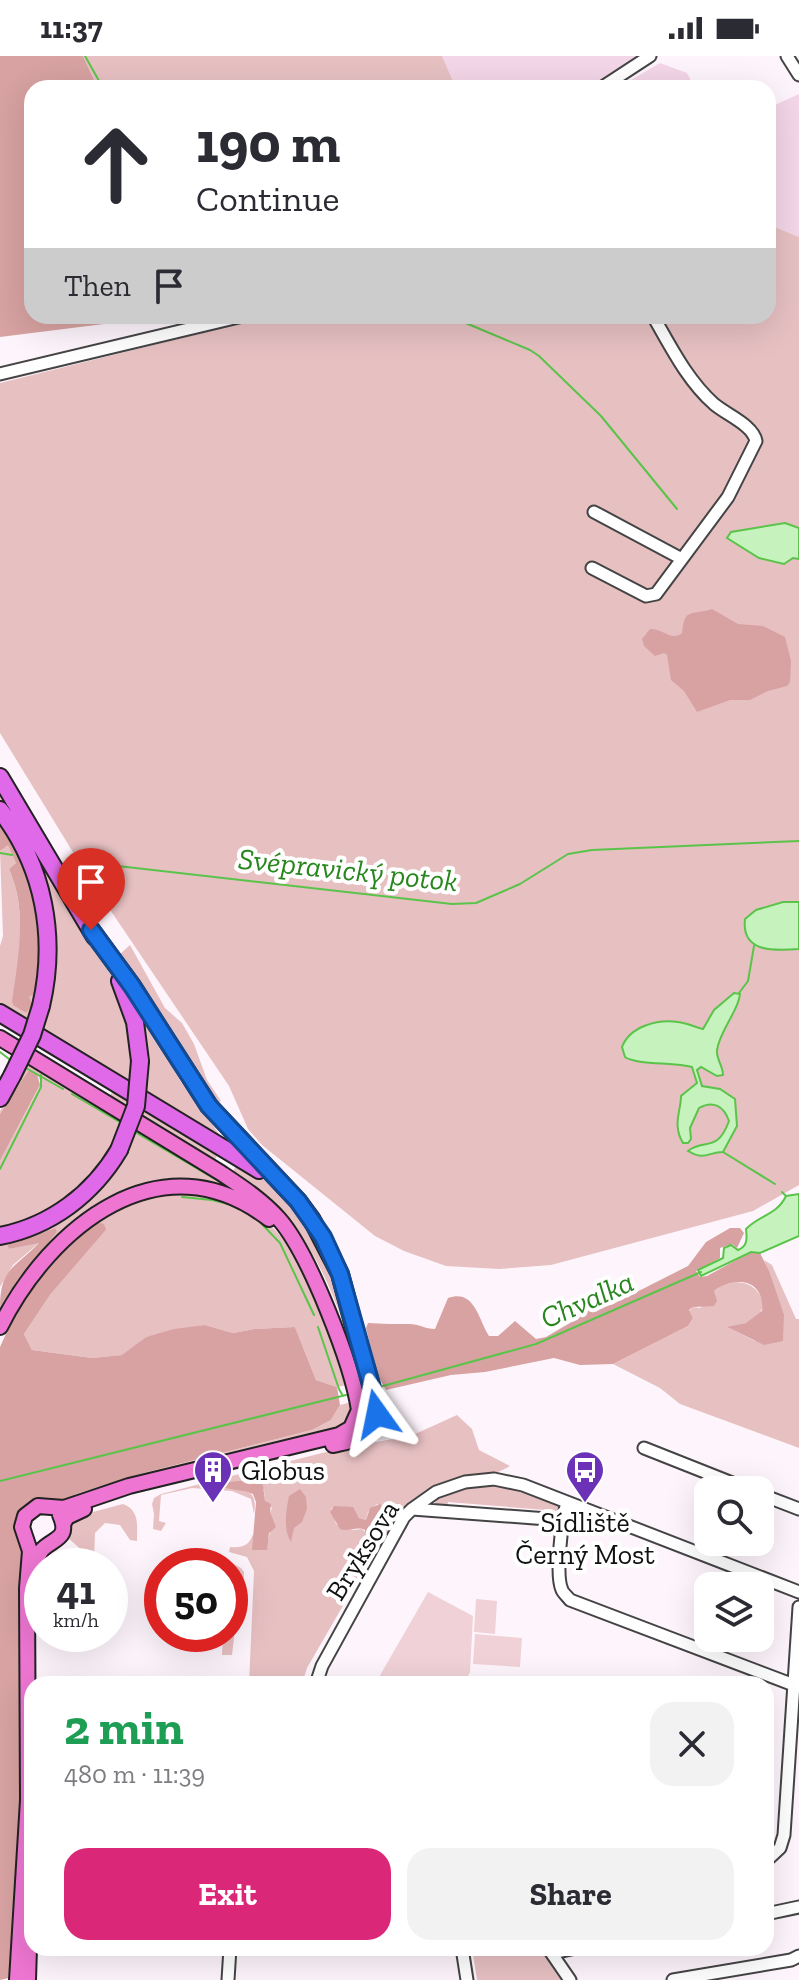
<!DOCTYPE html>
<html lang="en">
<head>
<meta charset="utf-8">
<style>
	body { margin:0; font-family:"Zilla Slab",serif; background:#f2f2f3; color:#2b2b33; height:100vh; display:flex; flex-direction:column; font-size:30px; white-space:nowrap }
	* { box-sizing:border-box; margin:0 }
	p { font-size:26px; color:#7c7c81 }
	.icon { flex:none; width:44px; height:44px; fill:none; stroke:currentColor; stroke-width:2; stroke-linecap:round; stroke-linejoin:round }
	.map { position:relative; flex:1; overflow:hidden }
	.drawer { position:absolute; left:24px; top:1620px; width:750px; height:280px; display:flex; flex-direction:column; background:#fff; border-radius:24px; box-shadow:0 8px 32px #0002 }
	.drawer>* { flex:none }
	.hud { position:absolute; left:24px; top:24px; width:752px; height:244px; border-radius:24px; box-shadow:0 8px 32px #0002; background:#fff; color:#2b2b33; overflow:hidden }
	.controls { position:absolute; left:694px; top:1420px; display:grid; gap:16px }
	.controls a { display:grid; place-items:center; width:80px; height:80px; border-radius:16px; background:#fff; box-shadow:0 8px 32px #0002; font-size:40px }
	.speed { position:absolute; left:24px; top:1492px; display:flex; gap:16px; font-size:40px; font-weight:700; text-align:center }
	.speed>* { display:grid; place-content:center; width:104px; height:104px; border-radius:50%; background:#fff; box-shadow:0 8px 32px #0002; line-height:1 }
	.speed small { font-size:20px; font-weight:400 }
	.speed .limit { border:12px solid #d22; background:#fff; color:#111 }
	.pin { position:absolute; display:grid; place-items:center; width:68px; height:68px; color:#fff; margin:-82px -34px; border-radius:50% 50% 50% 0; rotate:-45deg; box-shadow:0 0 8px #0007 }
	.pin .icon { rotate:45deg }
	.me { position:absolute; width:88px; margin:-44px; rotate:348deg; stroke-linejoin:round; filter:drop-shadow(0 0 6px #0008) }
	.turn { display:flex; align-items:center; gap:28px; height:168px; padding:0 40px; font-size:36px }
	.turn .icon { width:104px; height:104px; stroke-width:2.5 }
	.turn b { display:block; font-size:56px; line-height:68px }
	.then { display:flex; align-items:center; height:76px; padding:0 40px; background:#0003; gap:16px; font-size:30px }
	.round { display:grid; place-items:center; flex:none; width:84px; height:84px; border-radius:24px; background:#f2f2f3 }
	.head { display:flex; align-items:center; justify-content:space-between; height:136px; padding:0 40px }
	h1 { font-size:48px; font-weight:700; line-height:60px; color:#1e9e55 }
	.primary-button { display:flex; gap:16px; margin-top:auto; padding:16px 40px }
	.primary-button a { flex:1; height:92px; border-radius:24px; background:#db2777; color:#fff; font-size:32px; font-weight:700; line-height:92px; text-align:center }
	.primary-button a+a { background:#f2f2f3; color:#2b2b33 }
	.status { display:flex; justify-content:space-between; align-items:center; height:56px; padding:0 40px; background:#fff; direction:ltr }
	.status svg { height:22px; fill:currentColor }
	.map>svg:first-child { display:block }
</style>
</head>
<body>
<div class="status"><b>11:37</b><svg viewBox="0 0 49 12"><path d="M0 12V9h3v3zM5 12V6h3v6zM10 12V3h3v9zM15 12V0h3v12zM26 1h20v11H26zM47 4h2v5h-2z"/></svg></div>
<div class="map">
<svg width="799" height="1924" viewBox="0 0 799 1924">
	<rect width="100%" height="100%" fill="#fef5fc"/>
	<!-- farmland -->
	<path fill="#f3d6e8" d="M 442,0 L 639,0 L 590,32 L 456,32 Z
		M 660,7 L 687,17 L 695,32 L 617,32 Z
		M 799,38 L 799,181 L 768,168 L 768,52 Z"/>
	<!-- green -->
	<path fill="#e7c0c2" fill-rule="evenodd" d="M 83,0 L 442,0 L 456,32 L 98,32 Z
		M 768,168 L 799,181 L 799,1129 L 753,1155 L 551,1209 L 499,1213 L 446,1210 L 404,1195 L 375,1180 L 262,1089 L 248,1073 L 229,1030 L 90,824 L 0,677 L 0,327 L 270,260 L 768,260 Z
		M 0,731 L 114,924 L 127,956 L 135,1017 L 149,1018 L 144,963 L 181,1026 L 223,1083 L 42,974 L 49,952 L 50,937 L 13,761 L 0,745 Z
		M 8,775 L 43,904 L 29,967 L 0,949 L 0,890 L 3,880 L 0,795 L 8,788 L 16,807 L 9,813 C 28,855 18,906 14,950 L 26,957 L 29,941 L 41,905 Z
		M 130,889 L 165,952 L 182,967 L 194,988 L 207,1024 L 221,1045 L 216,1048 L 190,1014 L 120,898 Z
		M 28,1006 L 245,1136 C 226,1134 206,1126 185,1125 C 101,1123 38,1189 0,1258 C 0,1235 42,1195 57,1176 L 54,1172 L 7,1189 L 9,1193 L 40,1186 L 13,1209 L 0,1231 L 0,1187 C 54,1177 98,1143 126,1098 L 113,1091 C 95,1137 44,1163 0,1175 L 0,1105 L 39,1032 L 40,1024 L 37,1018 L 29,1015 L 0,1058 L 0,1055 Z
		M 115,1031 L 220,1094 L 215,1104 L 109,1041 Z
		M 239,1106 C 261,1121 283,1137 300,1158 C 336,1204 349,1271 365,1326 L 362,1326 C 338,1244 311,1162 233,1115 Z
		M 183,1137 C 195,1139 208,1139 220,1142 C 300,1161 325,1261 347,1329 L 337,1331 L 316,1324 L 295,1271 L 254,1273 L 233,1277 L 205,1269 L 146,1281 L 123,1299 L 92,1302 L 32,1294 L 24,1278 L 50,1239 L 106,1174 L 95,1164 L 143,1142 Z
		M 764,1204 L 772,1209 L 796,1263 L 799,1263 L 799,1392 L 680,1348 L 660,1332 L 613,1308 L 688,1270 L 693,1262 L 689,1255 L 693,1251 L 700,1252 L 714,1241 L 714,1235 C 747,1209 779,1247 753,1264 C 746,1268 736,1269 729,1272 L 755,1285 L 784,1258 Z
		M 352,1346 C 352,1365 342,1370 326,1378 L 72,1443 L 76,1438 L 140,1418 L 312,1374 L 331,1364 L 340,1349 Z
		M 457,1359 L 472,1373 L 479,1394 L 510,1410 C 489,1423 477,1416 455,1423 C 430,1431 404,1468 386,1488 L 376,1482 L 373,1487 L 383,1493 L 374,1496 L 307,1612 L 302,1628 L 249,1628 L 254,1515 L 247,1501 L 229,1496 L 230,1491 C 242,1492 249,1490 253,1478 L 254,1488 L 267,1488 L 272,1468 L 270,1456 L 272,1452 L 265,1446 L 264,1434 L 256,1424 L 240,1427 L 230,1425 C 247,1436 258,1434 254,1458 L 251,1443 L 232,1435 L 192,1432 L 161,1439 L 159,1465 L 166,1467 L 161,1475 L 153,1473 L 154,1458 L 152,1448 L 154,1442 L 161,1438 L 330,1395 L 413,1379 ZM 377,1448 L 387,1454 L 380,1463 L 385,1471 L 376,1476 L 373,1483 L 362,1473 L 353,1474 L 336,1468 L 331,1452 L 352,1451 L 359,1462 L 366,1464 L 368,1456 Z
		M 475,1428 C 504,1428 534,1433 558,1449 L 559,1454 L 553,1460 L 547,1458 L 545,1454 L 448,1446 L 447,1452 L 434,1449 L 438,1441 Z
		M 123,1448 C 140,1454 137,1470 137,1485 L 130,1484 L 120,1469 L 105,1467 L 95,1477 L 94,1505 L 68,1482 L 69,1467 L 85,1458 Z
		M 232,1507 L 241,1512 L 244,1516 L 242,1564 L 236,1565 L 232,1599 L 222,1599 L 223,1578 L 230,1578 L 230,1513 Z
		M 472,1892 L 541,1892 L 564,1924 L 477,1924 Z"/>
	<!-- forest -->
	<path fill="#d7a2a1" d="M 0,0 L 83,0 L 98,32 L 32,32 L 32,260 L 168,260 L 0,281 Z
		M 712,553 L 738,568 L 763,570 L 785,581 L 791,605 L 790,626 L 787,630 L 768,635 L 750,644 L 730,644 L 697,656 L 684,635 L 671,624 L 667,599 L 664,597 L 655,600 L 644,590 L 642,583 L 650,573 C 662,572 672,586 682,577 C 685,551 690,560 712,553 Z
		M 0,766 C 36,816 46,877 36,937 L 29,941 L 32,948 L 26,957 L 14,950 L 12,946 C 18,902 28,855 9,813 L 16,807 L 8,789 L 0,795 Z
		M 29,1014 L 37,1018 L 40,1029 L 0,1105 L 0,1058 Z
		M 97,1166 L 104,1168 L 106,1174 L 50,1239 L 24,1278 L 32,1294 L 92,1302 L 122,1299 L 146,1281 L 174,1273 L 205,1269 L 233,1277 L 254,1273 L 295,1271 L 316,1324 L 337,1331 L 340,1349 L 331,1364 L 312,1374 L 140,1418 L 76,1438 L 64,1447 L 28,1450 L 24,1490 L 24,1726 L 13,1921 L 0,1924 L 0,1291 C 21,1242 55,1199 97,1166 Z
		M 55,1172 L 57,1176 L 18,1224 L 0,1251 C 0,1212 15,1212 39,1187 L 9,1193 L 7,1189 Z
		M 730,1172 L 740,1172 L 744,1177 L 737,1192 L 732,1188 L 720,1192 L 720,1202 L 696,1215 L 700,1221 L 707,1220 L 751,1196 L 760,1197 L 769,1215 L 784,1258 L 783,1285 L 764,1289 L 727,1271 L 746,1267 L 762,1255 C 765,1224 736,1219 714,1235 L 717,1245 L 714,1250 L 693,1251 L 689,1254 L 693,1262 L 688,1270 L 613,1308 L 580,1309 L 554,1302 L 485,1316 L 451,1319 L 386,1334 L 377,1318 L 366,1272 L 368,1267 C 382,1268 395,1268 409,1268 C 419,1268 425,1273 435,1273 L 448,1242 C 475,1233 478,1263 489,1280 L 498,1280 L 515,1265 L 536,1283 L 546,1281 L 575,1264 L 561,1254 L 561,1250 L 580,1245 L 611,1249 L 688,1210 L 706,1186 Z
		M 256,1424 L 263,1429 L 265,1445 L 271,1448 L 270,1456 L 276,1471 L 269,1477 L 267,1494 L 252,1494 L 256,1446 L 253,1438 C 243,1433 234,1435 223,1431 L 223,1426 Z
		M 300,1433 L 306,1441 L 307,1453 L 302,1466 L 294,1472 L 291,1486 C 283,1474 286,1455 289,1440 Z
		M 380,1448 L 387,1454 L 380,1463 L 385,1473 L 376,1476 L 370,1483 L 365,1481 L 365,1474 C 357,1470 349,1476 340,1473 L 330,1456 L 334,1450 L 353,1451 L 359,1462 L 366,1464 L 370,1452 Z"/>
	<!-- pitch -->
	<path fill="#efd1d7" d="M 428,1536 L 473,1560 L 470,1616 L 464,1628 L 375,1628 Z
		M 476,1543 L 497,1545 L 495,1578 L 474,1576 Z
		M 475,1578 L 522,1582 L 520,1611 L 473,1608 Z"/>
	<!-- water -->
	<path fill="#c6f2be" stroke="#5ac44a" stroke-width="2" d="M 785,467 L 799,472 L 799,503 L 793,502 L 784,508 L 759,502 L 727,482 L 731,476 Z
		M 783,846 L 799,846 L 799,893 C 775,895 741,897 745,863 L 756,854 Z
		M 734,937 L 740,938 C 739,954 720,974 717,994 C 716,1003 723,1010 723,1019 L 717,1020 L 701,1011 L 697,1014 L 702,1030 L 720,1033 L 735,1043 L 737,1070 L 723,1096 C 708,1096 705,1105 688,1095 C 704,1082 717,1098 729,1065 C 724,1050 713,1044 699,1052 L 690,1072 L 691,1083 L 688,1087 L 683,1087 C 672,1069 681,1055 681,1040 L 697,1027 L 692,1011 C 674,1006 636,1009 625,1001 L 622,991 C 630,970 658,963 678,966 C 687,967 694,971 703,973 L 714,954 Z
		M 799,1138 L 799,1180 L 760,1197 L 751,1196 L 701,1220 L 698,1214 L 723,1202 L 724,1192 L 731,1189 L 738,1194 C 748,1190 747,1182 746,1173 C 759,1159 777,1159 786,1140 Z"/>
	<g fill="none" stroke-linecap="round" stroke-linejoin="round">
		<!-- stream -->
		<path stroke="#5ac44a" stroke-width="2" d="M 85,0 L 103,32
			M 449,260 L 530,294 L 539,300 L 601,360 L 677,453
			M 0,797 L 12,799
			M 74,805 L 452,848 L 476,847 L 520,828 L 568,798 L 592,794 L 799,785
			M 739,937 L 748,925 L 754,890
			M 0,996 L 13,1006
			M 26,1012 L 63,1033
			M 72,1038 L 123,1068
			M 135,1076 L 220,1126
			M 723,1096 L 775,1128
			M 0,1113 L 41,1031 L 41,1019
			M 782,1136 L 786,1140
			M 182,1141 L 212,1144 L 232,1149
			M 258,1164 L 280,1187 L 314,1259
			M 318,1271 L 339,1333 L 343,1340
			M 383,1330 L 536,1288 L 701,1216
			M 0,1425 L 346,1339"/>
		<!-- minor casing -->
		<g stroke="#444" stroke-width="15">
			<path id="minor" d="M 787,0 L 799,19
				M 601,32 L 650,0
				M 0,318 L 243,260
				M 594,456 L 682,503
				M 592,512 L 646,540 L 656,538 L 728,441 L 756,385 C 753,369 727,359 714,348 C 687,324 671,291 653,260
				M 644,1392 L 750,1434
				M 760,1438 L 799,1453
				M 567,1447 C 562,1462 555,1519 562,1534 C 563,1537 568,1541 570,1544 L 799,1631
				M 412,1453 L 561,1464
				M 316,1628 L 322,1610 L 404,1461 L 412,1453 L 436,1436 L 465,1426 L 494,1423 L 523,1429 L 799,1536
				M 766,1805 L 780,1792 L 784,1779 L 799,1551
				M 766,1858 L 799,1851
				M 462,1892 L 467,1924
				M 548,1892 L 570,1924
				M 553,1897 L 576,1892
				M 228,1924 L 230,1892
				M 673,1924 L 791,1904 L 799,1900"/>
		</g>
		<!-- major casing -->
		<g stroke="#222" stroke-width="18">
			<path id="major" d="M 0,982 L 221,1117 C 242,1131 262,1144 279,1163 C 309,1197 352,1308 359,1354 L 351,1372 L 339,1379 L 129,1430 L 64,1452 L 38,1450 L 25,1460 L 22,1471 L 30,1495 L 27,1532 L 28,1744 L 17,1924
				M 0,1271 C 50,1171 161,1080 269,1163
				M 333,1389 C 345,1386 360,1384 369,1376 C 388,1359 362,1300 356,1278
				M 63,1468 L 67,1461 L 84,1453
				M 35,1514 C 36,1507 37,1501 41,1495 C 52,1482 71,1484 60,1459
				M 28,1924 L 29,1892"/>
		</g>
		<!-- highway casing -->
		<g stroke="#222" stroke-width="20">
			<path id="highway" d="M 0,721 L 95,881
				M 0,754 C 44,810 57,881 41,950
				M 91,874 L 132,930 L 209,1050 L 298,1145 L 312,1164 L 340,1218 L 356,1278
				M 120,925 L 135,966 L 140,1005
				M 0,957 L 259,1114
				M 0,1042 L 12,1020
				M 0,1180 C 51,1170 93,1138 119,1094"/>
		</g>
		<!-- minor -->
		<use href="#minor" stroke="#fff" stroke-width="11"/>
		<!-- major -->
		<use href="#major" stroke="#ee76d2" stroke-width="14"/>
		<!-- highway -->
		<use href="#highway" stroke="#e069e9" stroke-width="16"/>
		<!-- highway-bridge casing -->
		<g stroke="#222" stroke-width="20" stroke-linecap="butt">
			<path id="highway-bridge" d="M 12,1020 L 32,979 L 41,950
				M 119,1094 L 136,1050 L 140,1005"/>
		</g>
		<!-- highway-bridge -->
		<use href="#highway-bridge" stroke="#e069e9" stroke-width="16"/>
	</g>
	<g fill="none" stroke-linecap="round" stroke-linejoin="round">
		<!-- route casing -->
		<g stroke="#114b97" stroke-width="20">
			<path id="route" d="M 91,874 L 132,930 L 209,1050 L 298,1145 L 323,1181 L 340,1218 L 375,1343 L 377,1358"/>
		</g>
		<!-- route -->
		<use href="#route" stroke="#1a73e8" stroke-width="14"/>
	</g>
	<!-- icons -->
	<defs>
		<g id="building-pin" transform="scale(2)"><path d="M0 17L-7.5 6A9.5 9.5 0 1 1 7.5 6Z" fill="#6b32b7" stroke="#fff"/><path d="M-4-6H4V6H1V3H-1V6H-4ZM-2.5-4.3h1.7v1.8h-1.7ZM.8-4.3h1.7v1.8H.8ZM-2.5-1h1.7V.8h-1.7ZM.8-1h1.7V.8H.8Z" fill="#fff"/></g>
		<g id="bus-pin" transform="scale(2)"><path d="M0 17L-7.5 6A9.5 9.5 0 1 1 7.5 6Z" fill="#6b32b7" stroke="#fff"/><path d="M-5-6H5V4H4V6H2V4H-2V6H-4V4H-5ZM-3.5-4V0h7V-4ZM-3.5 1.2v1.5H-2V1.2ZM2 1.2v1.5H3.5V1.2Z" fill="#fff"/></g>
	</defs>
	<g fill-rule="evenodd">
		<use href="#building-pin" x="213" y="1414"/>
		<use href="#bus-pin" x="585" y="1414"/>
	</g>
	<g text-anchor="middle" stroke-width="8" stroke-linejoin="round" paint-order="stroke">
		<!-- poi labels -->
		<g font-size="28" fill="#111" stroke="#fff" text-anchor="start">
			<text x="241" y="1424">Globus</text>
			<text x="585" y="1476" text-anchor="middle">Sídliště<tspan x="585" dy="32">Černý Most</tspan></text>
		</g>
		<!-- street labels -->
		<g font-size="28" fill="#111" stroke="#fff">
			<text transform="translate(362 1494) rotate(-58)" y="10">Bryksova</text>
		</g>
		<!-- water labels -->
		<g font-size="30" font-style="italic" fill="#29861f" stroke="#fff">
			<text transform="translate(348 814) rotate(6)" y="10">Svépravický potok</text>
			<text transform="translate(587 1244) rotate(-24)" y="10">Chvalka</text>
		</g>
	</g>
</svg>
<div class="controls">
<a><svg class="icon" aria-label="search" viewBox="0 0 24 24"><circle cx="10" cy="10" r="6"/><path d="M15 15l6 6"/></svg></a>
<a><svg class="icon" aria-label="layers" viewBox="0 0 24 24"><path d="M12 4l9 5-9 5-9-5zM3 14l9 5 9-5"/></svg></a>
</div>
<div class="speed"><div>41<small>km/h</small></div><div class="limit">50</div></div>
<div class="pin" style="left:91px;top:874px;background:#d93025"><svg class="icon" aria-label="arrive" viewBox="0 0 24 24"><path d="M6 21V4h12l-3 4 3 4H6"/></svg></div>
<svg class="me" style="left:377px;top:1358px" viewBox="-20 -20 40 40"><path d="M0-17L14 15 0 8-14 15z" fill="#1a73e8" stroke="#fff" stroke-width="4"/></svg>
<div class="hud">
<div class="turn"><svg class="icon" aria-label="ahead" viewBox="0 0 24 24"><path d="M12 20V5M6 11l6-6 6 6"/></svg><div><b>190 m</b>Continue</div></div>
<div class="then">Then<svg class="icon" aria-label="arrive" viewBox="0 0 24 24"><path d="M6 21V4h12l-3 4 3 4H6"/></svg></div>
</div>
<section class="drawer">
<div class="head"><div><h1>2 min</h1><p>480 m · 11:39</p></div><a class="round"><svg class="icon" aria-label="close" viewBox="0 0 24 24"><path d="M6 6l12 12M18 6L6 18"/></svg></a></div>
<div class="primary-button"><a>Exit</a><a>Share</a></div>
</section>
</div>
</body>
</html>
